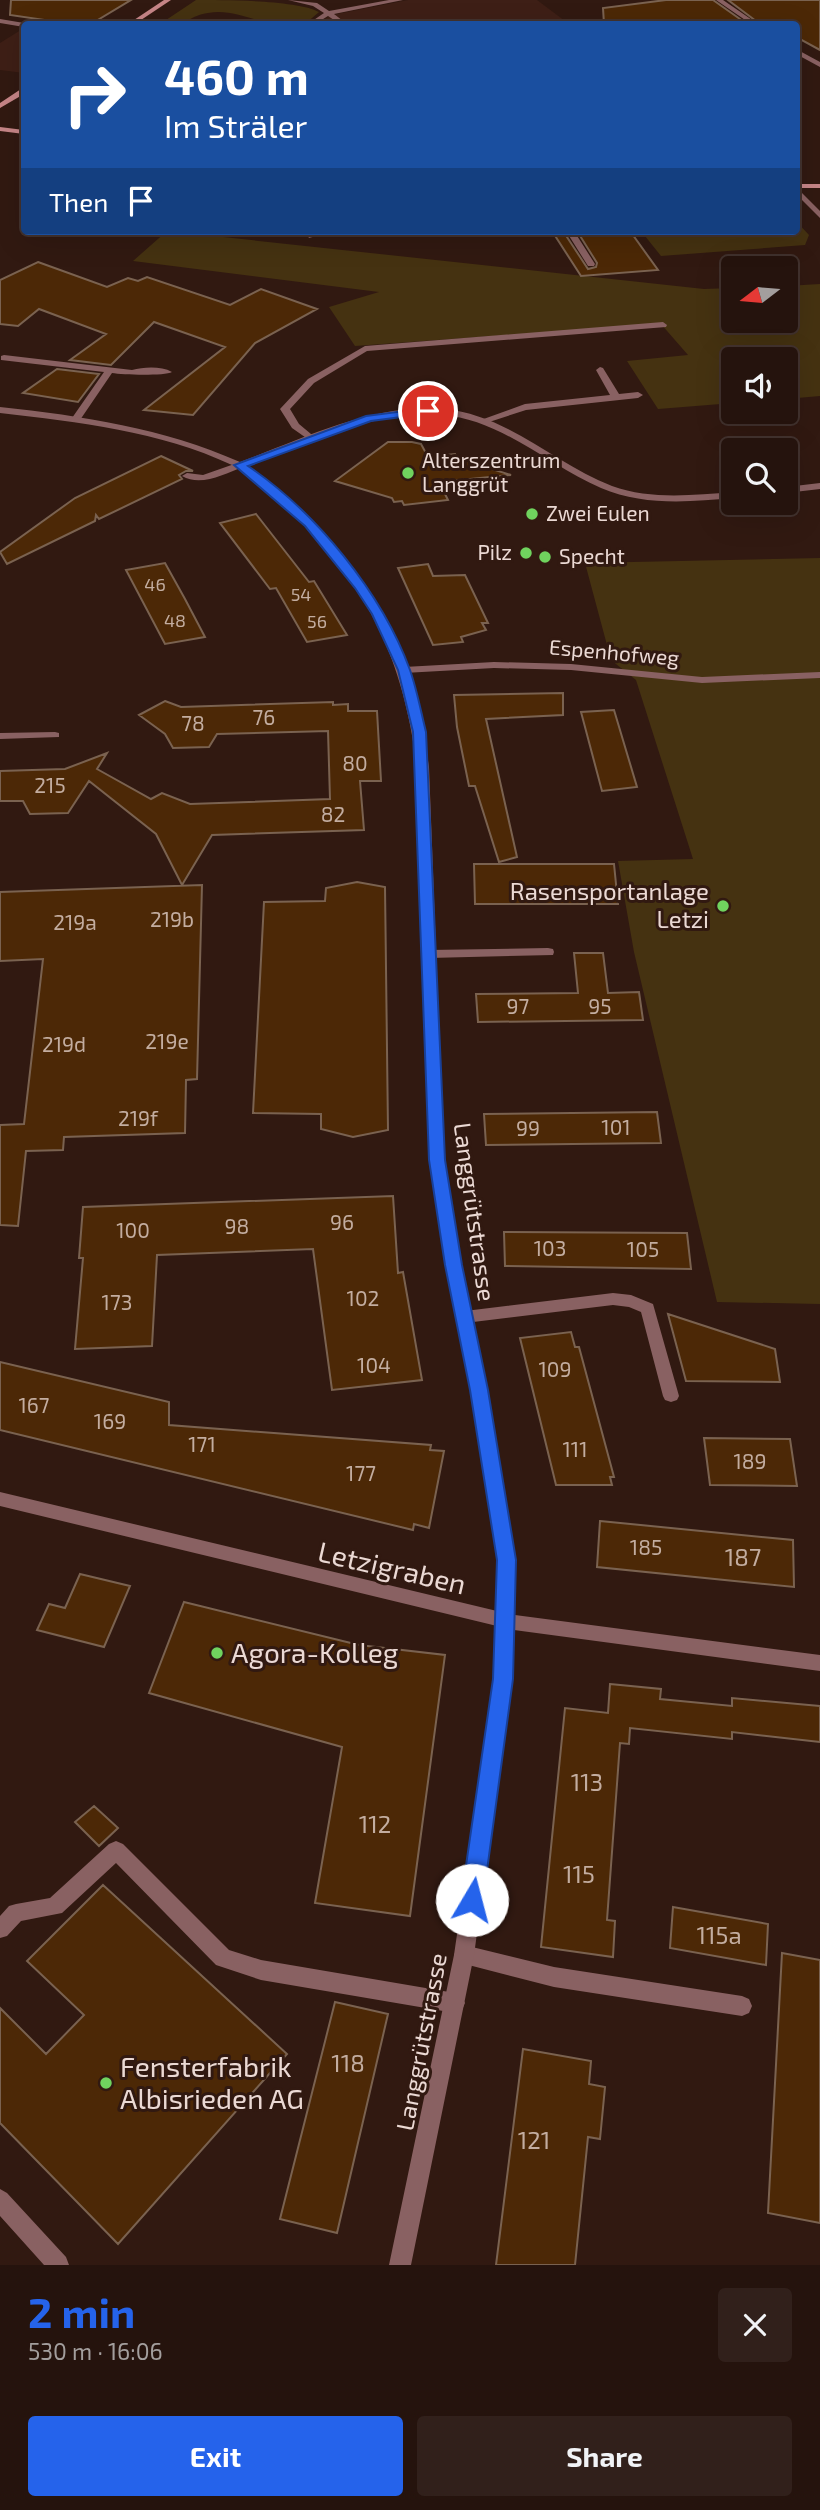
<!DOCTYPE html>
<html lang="en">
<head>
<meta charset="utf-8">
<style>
	body { margin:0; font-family:"Exo 2",sans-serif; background:#31201b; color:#f1f3f6; height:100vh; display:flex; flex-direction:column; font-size:26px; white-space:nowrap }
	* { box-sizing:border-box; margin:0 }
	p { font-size:23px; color:#a39e9d }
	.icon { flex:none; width:38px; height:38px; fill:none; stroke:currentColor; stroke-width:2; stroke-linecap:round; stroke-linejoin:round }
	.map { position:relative; height:2265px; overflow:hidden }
	.details { display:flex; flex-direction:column; background:#25130d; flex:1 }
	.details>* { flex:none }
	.hud { position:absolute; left:21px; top:21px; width:779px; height:214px; border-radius:7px; box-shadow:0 7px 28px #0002,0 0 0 2px #42322e; background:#1a4fa0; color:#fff; overflow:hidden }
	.needle { width:46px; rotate:254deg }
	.controls { position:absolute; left:721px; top:256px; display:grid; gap:14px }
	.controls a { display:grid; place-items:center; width:77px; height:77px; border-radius:7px; background:#25130d; box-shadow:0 7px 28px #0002,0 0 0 2px #42322e; font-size:35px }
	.pin { position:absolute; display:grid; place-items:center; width:60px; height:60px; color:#fff; margin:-30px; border:4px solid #fff; border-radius:50%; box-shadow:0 2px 7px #0007 }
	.me { position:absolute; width:77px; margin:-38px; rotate:8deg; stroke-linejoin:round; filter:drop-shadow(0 0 5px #0008) }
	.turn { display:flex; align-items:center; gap:24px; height:147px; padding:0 28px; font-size:32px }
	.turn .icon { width:91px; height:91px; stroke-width:2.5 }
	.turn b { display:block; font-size:49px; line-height:60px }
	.then { display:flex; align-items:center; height:66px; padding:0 28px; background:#0003; gap:14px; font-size:26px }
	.round { display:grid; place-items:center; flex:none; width:74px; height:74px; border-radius:7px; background:#31201b }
	.summary { display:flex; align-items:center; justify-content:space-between; height:119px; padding:0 28px }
	h1 { font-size:42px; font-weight:700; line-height:52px; color:#2563eb }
	.primary-button { display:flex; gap:14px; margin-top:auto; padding:14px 28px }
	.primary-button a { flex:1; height:80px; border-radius:7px; background:#2563eb; color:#fff; font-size:28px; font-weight:700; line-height:80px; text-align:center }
	.primary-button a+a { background:#31201b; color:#f1f3f6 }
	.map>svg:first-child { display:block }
</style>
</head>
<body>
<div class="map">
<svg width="820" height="2265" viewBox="0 0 820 2265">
	<rect width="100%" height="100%" fill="#311911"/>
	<!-- built -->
	<path fill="#3e1f16" d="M 408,0 L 537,0 L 569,24 L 316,24 L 332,15 Z
		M 24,28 L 24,73 L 0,70 L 0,43 Z"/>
	<!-- green -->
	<path fill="#453211" d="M 196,0 C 224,0 298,0 319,12 L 305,24 L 268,24 L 269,23 C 249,19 230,9 208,13 C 187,16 189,27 160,24 Z
		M 796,221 L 809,235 L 805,245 L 661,256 L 641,231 L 796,231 Z
		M 167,231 L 704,289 L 733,288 L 733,320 L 786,320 L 786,286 L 820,284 L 820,396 L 786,399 L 786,359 L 733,359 L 733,403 L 658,409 L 627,361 L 688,355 L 661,324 L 355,346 L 329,307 L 379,292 L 133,261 Z
		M 820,558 L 820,1304 L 717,1302 L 634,952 L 618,861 L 693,859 L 636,680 L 611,660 L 585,563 Z"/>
	<!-- building -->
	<path fill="#4c2806" stroke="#7a6250" stroke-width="2" d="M 11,0 L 131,0 L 91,24 L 72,24 L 10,15 Z
		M 666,0 L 713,0 L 747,24 L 604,24 L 603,8 Z
		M 728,0 L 820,0 L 820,50 L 796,37 L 796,24 L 760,24 Z
		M 552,231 L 563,231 L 588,269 L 596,267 L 597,263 L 577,231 L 630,231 L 658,270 L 581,276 Z
		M 38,262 L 107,287 L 128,278 L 138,281 L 147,277 L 230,305 L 261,289 L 317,309 L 255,343 L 193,415 L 144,410 L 225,347 L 154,322 L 111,365 L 70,360 L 106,334 L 39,309 L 18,326 L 0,324 L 0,280 Z
		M 57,369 L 99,374 L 78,402 L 23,393 Z
		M 388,442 L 412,442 L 421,444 L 428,457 L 455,454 L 457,458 L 511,475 L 439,482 L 448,500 L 404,505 L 402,501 L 394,502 L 392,498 L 335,481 Z
		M 161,456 L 193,471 L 186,471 L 179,475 L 182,479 L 99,519 L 96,515 L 95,521 L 7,564 L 0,552 L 75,498 Z
		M 256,514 L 309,582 L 314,581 L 347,635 L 307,642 L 276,588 L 270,589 L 220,523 Z
		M 165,563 L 185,599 L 205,637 L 165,644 L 126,570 Z
		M 428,564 L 433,576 L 465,575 L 488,623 L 482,623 L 486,630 L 461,637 L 463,642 L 433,645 L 398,568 Z
		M 563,693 L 563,715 L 486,719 L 517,857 L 499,862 L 475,786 L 469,786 L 457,727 L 454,695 Z
		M 165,701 L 181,707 L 333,702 L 333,705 L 348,704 L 348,711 L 377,711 L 381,781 L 360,781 L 364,830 L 212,835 L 182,885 L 156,834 L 89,781 L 68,813 L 30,814 L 23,801 L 0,801 L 0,771 L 65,769 L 107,753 L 97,769 L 151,799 L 162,793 L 190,804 L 330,799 L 328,731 L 217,734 L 209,747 L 173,748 L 165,734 L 139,715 Z
		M 614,710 L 637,787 L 602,791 L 581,712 Z
		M 474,864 L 614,864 L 618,904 L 475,904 Z
		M 357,882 L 385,887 L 388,1130 L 353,1137 L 321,1129 L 321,1114 L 253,1113 L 264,902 L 325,901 L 326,888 Z
		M 202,885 L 197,1079 L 186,1080 L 185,1133 L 64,1137 L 63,1150 L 26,1151 L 18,1226 L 0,1225 L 0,1125 L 24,1124 L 43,959 L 0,961 L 0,892 Z
		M 574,953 L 603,953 L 608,993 L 639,992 L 643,1020 L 478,1022 L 476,994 L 578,993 Z
		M 657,1112 L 661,1143 L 486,1145 L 484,1114 Z
		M 393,1196 L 398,1273 L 403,1272 L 422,1380 L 332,1390 L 313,1249 L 157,1255 L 152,1346 L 75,1349 L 83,1258 L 79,1258 L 83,1207 Z
		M 504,1232 L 687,1233 L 691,1269 L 505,1266 Z
		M 668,1314 L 775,1349 L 780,1382 L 686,1381 Z
		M 571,1332 L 575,1347 L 579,1347 L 614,1477 L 610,1477 L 612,1485 L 556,1485 L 520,1338 Z
		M 0,1362 L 169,1402 L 169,1425 L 431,1445 L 430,1450 L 444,1451 L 429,1528 L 414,1524 L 413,1530 L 0,1430 Z
		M 704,1438 L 790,1439 L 797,1486 L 710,1485 Z
		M 600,1521 L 793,1540 L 794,1587 L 597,1567 Z
		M 80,1574 L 130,1586 L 104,1647 L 37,1630 L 49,1604 L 65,1608 Z
		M 184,1602 L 359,1645 L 445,1655 L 410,1916 L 315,1903 L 342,1747 L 149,1693 Z
		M 610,1684 L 661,1689 L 660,1699 L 732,1706 L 732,1698 L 820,1706 L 820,1742 L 732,1732 L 732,1739 L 630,1728 L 629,1744 L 620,1743 L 607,1920 L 615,1921 L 613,1957 L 541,1947 L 565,1708 L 608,1713 Z
		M 94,1806 L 118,1828 L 99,1846 L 75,1822 Z
		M 103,1885 L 287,2054 L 118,2244 L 0,2123 L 0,2008 L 46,2054 L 84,2015 L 27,1961 Z
		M 673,1907 L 768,1924 L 766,1965 L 670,1948 Z
		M 782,1953 L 820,1960 L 820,2223 L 768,2213 Z
		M 335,2002 L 388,2014 L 337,2233 L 280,2219 Z
		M 523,2049 L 591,2061 L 589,2084 L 605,2087 L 600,2139 L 588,2137 L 575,2265 L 496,2265 Z"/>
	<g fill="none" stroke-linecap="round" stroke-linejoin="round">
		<!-- lane -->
		<path fill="#896162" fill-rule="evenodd" d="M 288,0 L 317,3 L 329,11 L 389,0 L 403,0 L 334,14 L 347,24 L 340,24 L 328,16 L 315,24 L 308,24 L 324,13 L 313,6 Z
			M 0,19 L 24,23 L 27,24 L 24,27 L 0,23 Z
			M 796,187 L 820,211 L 820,218 L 796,194 Z
			M 305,231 L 313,231 L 316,236 L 309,238 Z
			M 566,231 L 574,231 L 595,264 L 594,266 L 588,266 Z
			M 663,322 L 667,325 L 666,327 L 367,351 L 314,383 L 290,409 L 299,424 L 317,439 L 312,442 L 292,428 L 280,409 L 308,379 L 365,346 Z
			M 4,355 L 132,370 C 144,367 161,366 172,372 C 165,376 123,375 112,373 L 80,420 L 77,421 L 72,418 L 104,372 L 1,360 L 1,356 Z
			M 600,367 L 603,368 L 619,394 L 638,392 L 643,395 L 638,398 L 526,410 L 483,424 L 478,421 L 525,404 L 610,395 L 596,370 Z
			M 240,462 L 243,463 L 243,467 C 224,474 201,487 182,476 L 187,473 L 203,475 Z
			M 494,662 L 571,664 L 702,677 L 820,672 L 820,678 L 702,683 L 571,670 L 494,668 L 404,673 L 399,670 L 404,667 Z
			M 55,732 L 59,733 L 59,737 L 0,739 L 0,733 Z
			M 548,948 L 553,949 L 554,952 L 553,955 L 429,958 L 423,954 L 429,950 Z
			M 613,1293 L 631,1295 L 653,1304 L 679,1396 L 677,1400 L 671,1402 L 665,1400 L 663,1396 L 641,1312 L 629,1307 L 613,1305 L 465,1323 L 460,1321 L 457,1317 L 460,1313 L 465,1311 Z
			M 116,1841 L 123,1844 L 229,1950 L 261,1960 L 455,1993 L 462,1996 L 465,2003 L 462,2010 L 455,2013 L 261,1980 L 216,1965 L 116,1863 L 62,1913 L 21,1921 L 7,1936 L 0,1938 L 0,1916 L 9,1906 L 16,1904 L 50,1898 L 109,1844 Z
			M 464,1945 L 554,1967 L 742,1996 L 749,1999 L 752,2006 L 749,2013 L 742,2016 L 554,1987 L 457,1962 L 454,1955 L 457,1948 Z"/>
		<!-- street -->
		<path fill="#896162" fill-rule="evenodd" d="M 716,0 L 723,0 L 758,24 L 751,24 Z
			M 796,49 L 820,62 L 820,67 L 796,54 Z
			M 0,407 C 83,416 163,428 240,462 C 305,438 374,403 444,409 C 508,415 555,464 612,486 C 651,500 693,495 733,492 L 733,498 C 689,502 643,506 601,488 C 549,466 501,419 442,415 C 374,410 310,442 247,465 C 268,479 286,497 304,514 C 380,587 415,664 429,767 L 444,1160 L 460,1265 L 487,1390 L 514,1560 L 515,1615 L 820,1655 L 820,1671 L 514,1630 L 512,1680 L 474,1955 L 411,2265 L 389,2265 L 454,1955 L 494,1680 L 497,1626 L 0,1506 L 0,1492 L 497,1611 L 498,1560 L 471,1390 L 446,1265 L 430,1160 L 417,767 C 404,662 370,589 294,515 C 275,497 256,476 232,465 C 159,431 79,422 0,413 Z
			M 820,483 L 820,489 L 786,493 L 786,487 Z
			M 0,2189 L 7,2193 L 66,2257 L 69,2265 L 44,2265 L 0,2216 Z"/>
		<!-- secondary -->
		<path fill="#c68587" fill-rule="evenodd" d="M 164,0 L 171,0 L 135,24 L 128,24 Z
			M 21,89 L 24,89 L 24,94 L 0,108 L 0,103 Z
			M 0,127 L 24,130 L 24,134 L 0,131 Z
			M 796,184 L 820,184 L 820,188 L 796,188 Z"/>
	</g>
	<!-- route -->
	<path fill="#2563eb" stroke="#184099" stroke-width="2" d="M 428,408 L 434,411 L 432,413 L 371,421 L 248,466 C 316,512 382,593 410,670 C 417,690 421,712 426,732 L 445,1160 L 462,1265 L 488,1390 L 516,1560 L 513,1679 L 483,1900 L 479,1907 L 472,1910 L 464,1907 L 461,1900 L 493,1679 L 497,1560 L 470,1390 L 445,1265 L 429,1160 L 413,732 L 398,670 L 372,614 L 355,588 L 305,526 L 234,465 L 366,416 Z"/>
	<!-- markers -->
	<g fill="#70d35e" stroke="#311911" stroke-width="2.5">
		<circle cx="408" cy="473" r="7"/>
		<circle cx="532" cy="514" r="7"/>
		<circle cx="526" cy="553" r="7"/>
		<circle cx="545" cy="557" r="7"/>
		<circle cx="723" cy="906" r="7"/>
		<circle cx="217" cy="1653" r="7"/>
		<circle cx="106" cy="2083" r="7"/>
	</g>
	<g text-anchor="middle" stroke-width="6" stroke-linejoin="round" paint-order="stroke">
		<!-- far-number labels -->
		<g font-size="18" fill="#c3ada0">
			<text x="155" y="591">46</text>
			<text x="301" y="601">54</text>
			<text x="175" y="627">48</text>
			<text x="317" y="628">56</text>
		</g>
		<!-- far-poi labels -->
		<g font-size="21" fill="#ebd9d4" stroke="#311911" text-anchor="start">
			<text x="422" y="468">Alterszentrum<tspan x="422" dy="24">Langgrüt</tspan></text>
			<text x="546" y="521">Zwei Eulen</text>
			<text x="512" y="560" text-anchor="end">Pilz</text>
			<text x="559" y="564">Specht</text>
		</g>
		<!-- far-street labels -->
		<g font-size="21" fill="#ebd9d4" stroke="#311911">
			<text transform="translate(614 653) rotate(5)" y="7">Espenhofweg</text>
		</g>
		<!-- number labels -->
		<g font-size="21" fill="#c3ada0">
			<text x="264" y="725">76</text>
			<text x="193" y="731">78</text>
			<text x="355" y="771">80</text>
			<text x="50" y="793">215</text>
			<text x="333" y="822">82</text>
			<text x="172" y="927">219b</text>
			<text x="75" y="930">219a</text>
			<text x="518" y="1014">97</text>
			<text x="600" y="1014">95</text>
			<text x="167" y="1049">219e</text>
			<text x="64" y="1052">219d</text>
			<text x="138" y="1126">219f</text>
			<text x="616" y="1135">101</text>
			<text x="528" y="1136">99</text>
			<text x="342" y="1230">96</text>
			<text x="237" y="1234">98</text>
			<text x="133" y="1238">100</text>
			<text x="550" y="1256">103</text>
			<text x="643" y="1257">105</text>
			<text x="363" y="1306">102</text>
			<text x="117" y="1310">173</text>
			<text x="374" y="1373">104</text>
			<text x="555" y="1377">109</text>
			<text x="34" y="1413">167</text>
			<text x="110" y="1429">169</text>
			<text x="202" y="1452">171</text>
			<text x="575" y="1457">111</text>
			<text x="750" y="1469">189</text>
			<text x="361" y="1481">177</text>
			<text x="646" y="1555">185</text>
		</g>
		<!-- poi labels -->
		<g font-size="24" fill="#ebd9d4" stroke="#311911" text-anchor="end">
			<text x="709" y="900">Rasensportanlage<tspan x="709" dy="28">Letzi</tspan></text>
		</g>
		<!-- street labels -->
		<g font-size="24" fill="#ebd9d4" stroke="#311911">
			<text transform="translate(474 1212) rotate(82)" y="8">Langgrütstrasse</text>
			<text transform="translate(422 2042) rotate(-79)" y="8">Langgrütstrasse</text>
		</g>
		<!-- near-number labels -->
		<g font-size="24" fill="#c3ada0">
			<text x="743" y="1566">187</text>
			<text x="587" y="1791">113</text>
			<text x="375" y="1833">112</text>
			<text x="579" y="1883">115</text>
			<text x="719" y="1944">115a</text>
			<text x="348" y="2072">118</text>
			<text x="534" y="2149">121</text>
		</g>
		<!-- near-street labels -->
		<g font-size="28" fill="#ebd9d4" stroke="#311911">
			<text transform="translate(392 1568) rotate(13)" y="10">Letzigraben</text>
		</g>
		<!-- near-poi labels -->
		<g font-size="28" fill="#ebd9d4" stroke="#311911" text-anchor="start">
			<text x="231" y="1663">Agora-Kolleg</text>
			<text x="120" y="2077">Fensterfabrik<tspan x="120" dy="32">Albisrieden AG</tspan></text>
		</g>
	</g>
</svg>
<div class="controls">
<a><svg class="needle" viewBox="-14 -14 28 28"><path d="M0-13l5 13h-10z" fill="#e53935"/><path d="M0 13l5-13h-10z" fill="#a39e9d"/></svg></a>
<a><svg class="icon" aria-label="sound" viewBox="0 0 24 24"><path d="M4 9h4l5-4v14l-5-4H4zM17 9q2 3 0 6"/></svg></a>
<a><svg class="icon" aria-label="search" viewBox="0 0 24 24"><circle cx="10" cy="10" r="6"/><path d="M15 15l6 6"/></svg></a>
</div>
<div class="pin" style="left:428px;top:411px;background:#d93025"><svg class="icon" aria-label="arrive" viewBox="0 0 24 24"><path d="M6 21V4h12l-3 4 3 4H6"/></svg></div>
<svg class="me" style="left:472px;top:1900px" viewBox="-20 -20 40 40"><circle r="19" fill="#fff"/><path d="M0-13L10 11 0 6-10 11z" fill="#2563eb"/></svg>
<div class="hud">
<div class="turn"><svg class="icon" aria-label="right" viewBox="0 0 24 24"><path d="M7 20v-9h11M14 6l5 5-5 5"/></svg><div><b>460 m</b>Im Sträler</div></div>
<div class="then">Then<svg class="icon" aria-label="arrive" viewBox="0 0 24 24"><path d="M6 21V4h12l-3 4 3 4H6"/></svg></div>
</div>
</div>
<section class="details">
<div class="summary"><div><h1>2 min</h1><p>530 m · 16:06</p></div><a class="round"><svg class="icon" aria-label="close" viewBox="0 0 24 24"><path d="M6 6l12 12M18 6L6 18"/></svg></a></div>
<div class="primary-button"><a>Exit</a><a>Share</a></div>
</section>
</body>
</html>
